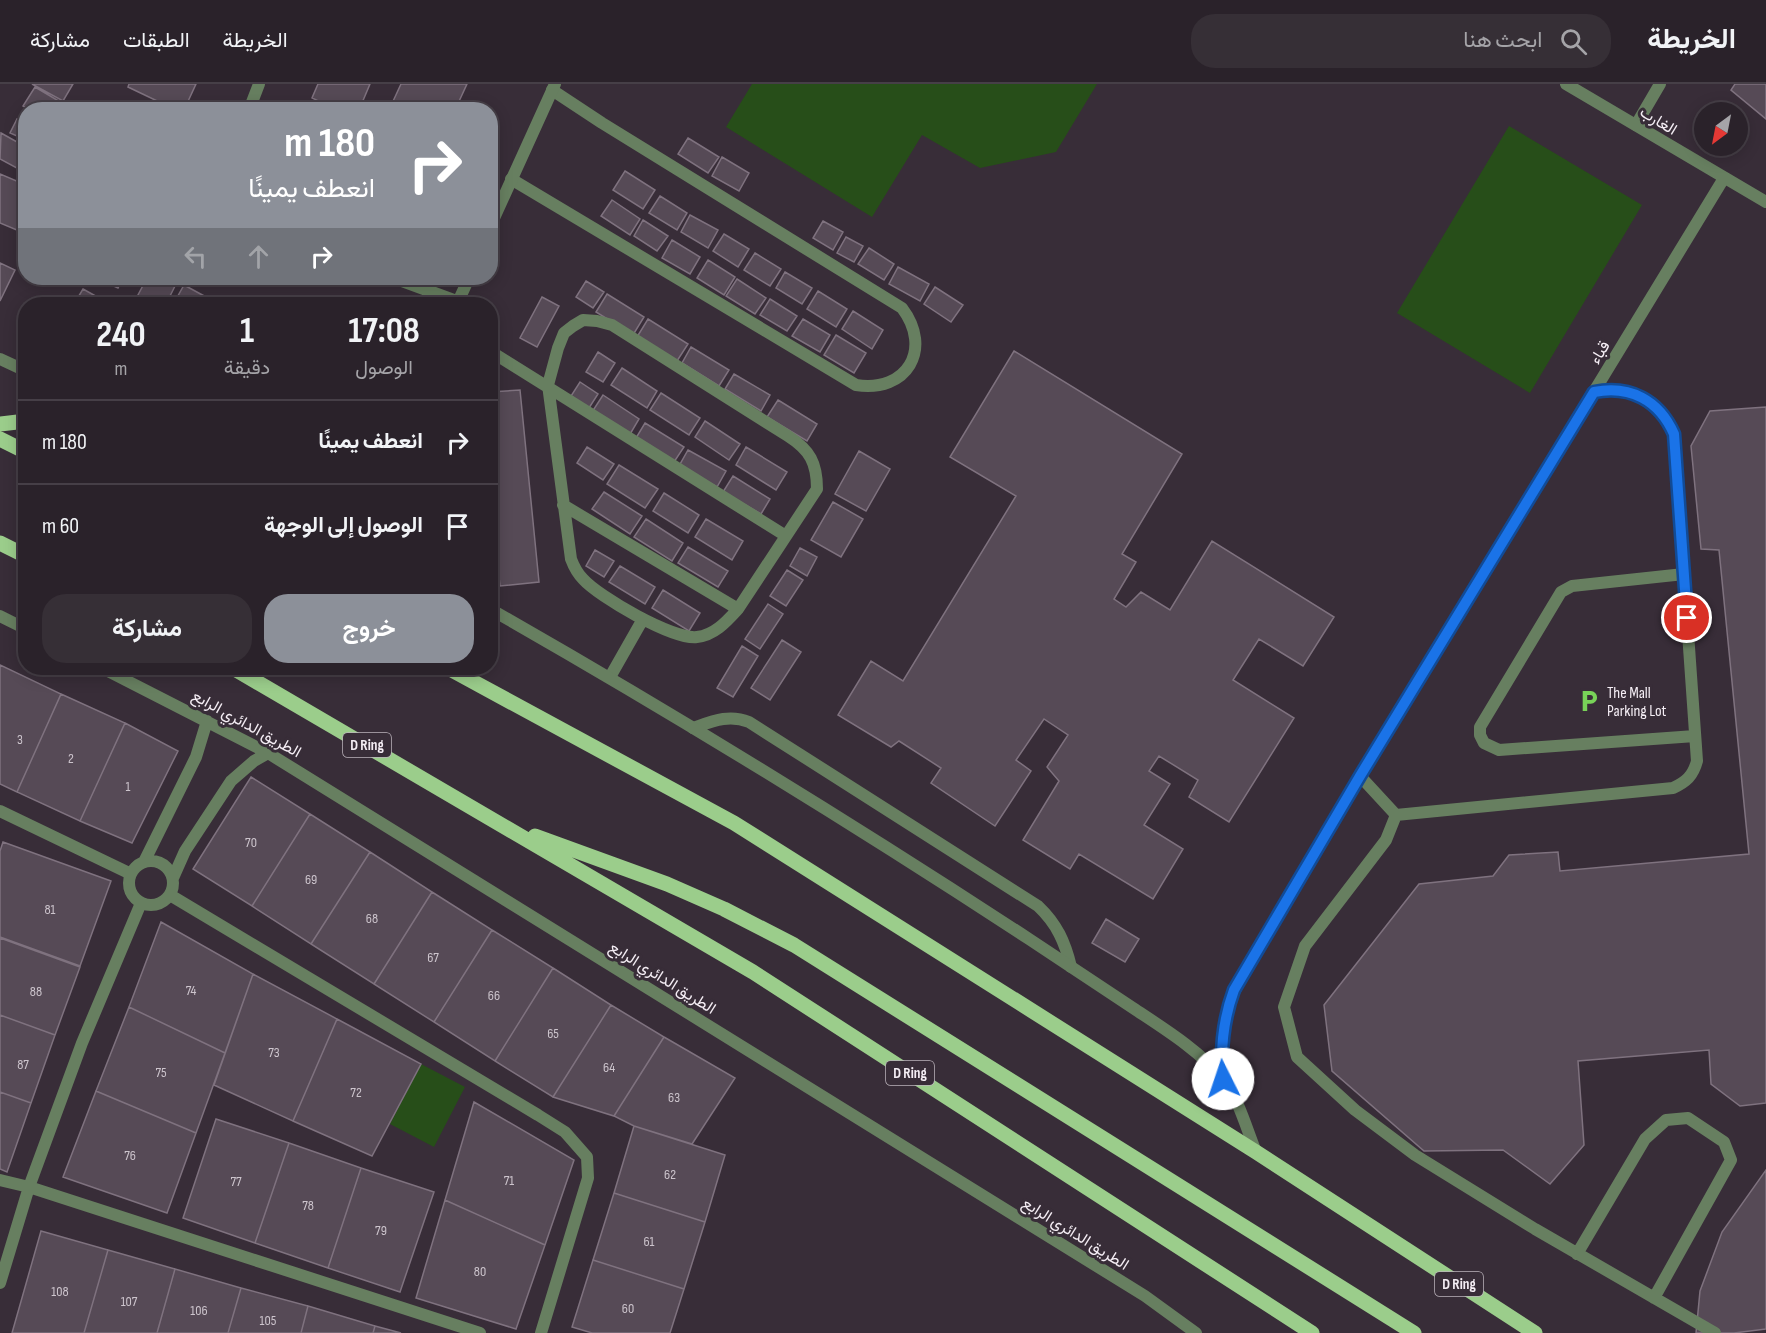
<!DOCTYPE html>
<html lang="ar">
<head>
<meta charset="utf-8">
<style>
	body { margin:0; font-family:"Sofia Sans Condensed",Vazirmatn,sans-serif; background:#362f36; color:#f1f3f6; direction:rtl; height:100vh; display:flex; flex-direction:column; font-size:22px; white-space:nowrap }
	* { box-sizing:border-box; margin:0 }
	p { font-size:20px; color:#a5a4a8 }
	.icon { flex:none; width:33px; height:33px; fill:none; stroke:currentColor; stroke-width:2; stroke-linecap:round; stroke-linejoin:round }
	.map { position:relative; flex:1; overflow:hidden; direction:ltr }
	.drawer { position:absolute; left:18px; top:213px; width:480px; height:378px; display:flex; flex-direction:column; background:#2a222a; border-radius:24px; box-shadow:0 3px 15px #0003,0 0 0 2px #463f47; direction:rtl }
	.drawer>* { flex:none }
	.top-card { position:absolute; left:18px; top:18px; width:480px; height:183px; border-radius:24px; box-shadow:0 3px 15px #0003,0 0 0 2px #463f47; direction:rtl; background:#8c9099; color:#fff; overflow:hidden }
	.needle { width:39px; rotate:212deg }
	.fabs { position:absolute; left:1694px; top:18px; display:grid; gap:12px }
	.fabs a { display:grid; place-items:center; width:54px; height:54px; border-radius:50%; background:#2a222a; box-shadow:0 3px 15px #0003,0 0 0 2px #463f47; font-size:30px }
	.pin { position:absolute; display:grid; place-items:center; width:51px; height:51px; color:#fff; margin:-26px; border:3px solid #fff; border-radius:50%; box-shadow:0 2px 6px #0007 }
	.me { position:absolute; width:66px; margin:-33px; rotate:356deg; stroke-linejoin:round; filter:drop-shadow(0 0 4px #0008) }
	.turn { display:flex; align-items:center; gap:21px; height:126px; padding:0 24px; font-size:27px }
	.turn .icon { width:78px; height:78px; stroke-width:2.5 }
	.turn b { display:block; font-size:42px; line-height:51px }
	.lanes { display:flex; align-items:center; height:57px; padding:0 24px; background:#0003; justify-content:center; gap:30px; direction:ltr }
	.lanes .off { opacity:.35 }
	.eta { display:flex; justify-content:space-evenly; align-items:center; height:102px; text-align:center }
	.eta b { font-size:36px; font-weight:700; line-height:42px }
	.button { display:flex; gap:12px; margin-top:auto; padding:12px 24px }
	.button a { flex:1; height:69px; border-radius:24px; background:#8c9099; color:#fff; font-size:24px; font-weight:700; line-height:69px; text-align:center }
	.button a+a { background:#362f36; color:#f1f3f6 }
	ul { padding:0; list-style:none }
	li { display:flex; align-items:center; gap:18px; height:84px; padding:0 24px; border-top:2px solid #463f47 }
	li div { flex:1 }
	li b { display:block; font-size:22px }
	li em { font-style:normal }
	header { display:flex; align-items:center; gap:36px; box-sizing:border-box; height:84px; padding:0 30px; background:#2a222a; border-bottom:2px solid #463f47 }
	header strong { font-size:28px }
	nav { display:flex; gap:33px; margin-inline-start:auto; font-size:21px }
	.search { width:420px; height:54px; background:#362f36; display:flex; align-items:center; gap:15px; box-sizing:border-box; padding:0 21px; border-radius:24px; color:#a5a4a8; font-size:22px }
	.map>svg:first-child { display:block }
</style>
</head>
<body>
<header>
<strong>الخريطة</strong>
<div class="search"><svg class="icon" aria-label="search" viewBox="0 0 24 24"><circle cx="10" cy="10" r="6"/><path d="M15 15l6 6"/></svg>ابحث هنا</div>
<nav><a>الخريطة</a><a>الطبقات</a><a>مشاركة</a></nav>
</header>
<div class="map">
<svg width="1766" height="1249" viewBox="0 0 1766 1249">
	<rect width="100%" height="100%" fill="#382d38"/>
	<!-- green -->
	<path fill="#274e19" d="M 752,0 L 1097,0 L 1056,68 L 980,84 L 922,51 L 872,133 L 726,43 Z
		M 1509,42 L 1642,121 L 1530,309 L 1397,229 Z
		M 421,980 L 465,1003 L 434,1063 L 390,1040 Z"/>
	<!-- building -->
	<path fill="#564a56" stroke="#7f727f" stroke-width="1.5" d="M 32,0 L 73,0 L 63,17 Z
		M 129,0 L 196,0 L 184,26 L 176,26 L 128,3 Z
		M 318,0 L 370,0 L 359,26 L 337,26 L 312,14 Z
		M 401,0 L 467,0 L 455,26 L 389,26 Z
		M 1735,0 L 1766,0 L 1766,35 L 1731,6 Z
		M 35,3 L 74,26 L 30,26 L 23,22 Z
		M 124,17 L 142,26 L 120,26 Z
		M 17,35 L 26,39 L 26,56 L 10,49 Z
		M 1,49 L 26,63 L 26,89 L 0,75 Z
		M 688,54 L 719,73 L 708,89 L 678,70 Z
		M 722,73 L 749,89 L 739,107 L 712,92 Z
		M 625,87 L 655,106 L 643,125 L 613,106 Z
		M 0,90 L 26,101 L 26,144 L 24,149 L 0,139 Z
		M 660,112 L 687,129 L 677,146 L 649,129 Z
		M 612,116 L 640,135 L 630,151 L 601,132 Z
		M 690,131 L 718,146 L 708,164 L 681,148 Z
		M 643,136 L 668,152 L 657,167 L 634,152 Z
		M 823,137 L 843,148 L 833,166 L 813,154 Z
		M 724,150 L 749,165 L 738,183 L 713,167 Z
		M 846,153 L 863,162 L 854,178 L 837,169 Z
		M 672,156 L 700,173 L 690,190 L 662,174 Z
		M 869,164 L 894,180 L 884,196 L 858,180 Z
		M 755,169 L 781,185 L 770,202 L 744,186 Z
		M 708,176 L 735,193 L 724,211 L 697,194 Z
		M 0,179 L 15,186 L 0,217 Z
		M 898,183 L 929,200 L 920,217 L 889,200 Z
		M 785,188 L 812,204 L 802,220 L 776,204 Z
		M 96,194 L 123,194 L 118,204 Z
		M 147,194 L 179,194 L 166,220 L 159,220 L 138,211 Z
		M 737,195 L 766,214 L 755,230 L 726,212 Z
		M 586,197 L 604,208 L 593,224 L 576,213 Z
		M 184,201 L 219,220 L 176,220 L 174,219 Z
		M 935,203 L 963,221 L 951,238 L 924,220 Z
		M 83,205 L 110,220 L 74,220 Z
		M 818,207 L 847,225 L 836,243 L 807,225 Z
		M 607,210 L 644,233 L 633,251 L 596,228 Z
		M 542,213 L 559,222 L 537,263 L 520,254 Z
		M 770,215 L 797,232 L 787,247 L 760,231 Z
		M 853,227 L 883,246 L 872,265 L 842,245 Z
		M 648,235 L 688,260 L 677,277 L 637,253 Z
		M 803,235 L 830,251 L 820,268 L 792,252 Z
		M 836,251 L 866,269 L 854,289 L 824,271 Z
		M 691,263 L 729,286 L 719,302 L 682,279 Z
		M 1014,267 L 1182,370 L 1122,470 L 1136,478 L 1114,515 L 1126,523 L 1141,508 L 1170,526 L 1212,457 L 1334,533 L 1303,582 L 1259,555 L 1233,596 L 1294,634 L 1229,738 L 1189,713 L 1198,696 L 1159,672 L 1149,687 L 1170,700 L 1144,741 L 1183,765 L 1153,815 L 1079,770 L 1070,785 L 1023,756 L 1059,697 L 1047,683 L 1068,651 L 1044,635 L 1016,676 L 1031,687 L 995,742 L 931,699 L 941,684 L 899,657 L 891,663 L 838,631 L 871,577 L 903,597 L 1016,412 L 950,373 Z
		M 598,268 L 615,279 L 603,298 L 586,288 Z
		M 622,284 L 657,307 L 647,324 L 611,301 Z
		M 734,290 L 770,311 L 761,327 L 725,305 Z
		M 580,298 L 598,310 L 589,324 L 571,312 Z
		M 520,306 L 539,498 L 500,502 L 490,410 L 490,308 Z
		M 661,309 L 700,334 L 689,351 L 650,326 Z
		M 603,311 L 639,335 L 629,352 L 592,328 Z
		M 778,316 L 817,340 L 807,357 L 767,333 Z
		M 1766,323 L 1766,1019 L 1740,1022 L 1711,1000 L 1709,966 L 1578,977 L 1584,1061 L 1550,1100 L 1503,1066 L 1424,1067 L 1332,987 L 1324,921 L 1419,800 L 1493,792 L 1509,771 L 1558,768 L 1560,787 L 1749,770 L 1719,466 L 1701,465 L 1691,362 L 1710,327 Z
		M 705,337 L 740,360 L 729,376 L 695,353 Z
		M 645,339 L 684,363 L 674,378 L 636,354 Z
		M 587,363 L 614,380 L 603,396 L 577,379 Z
		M 746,363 L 787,388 L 776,406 L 736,381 Z
		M 688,366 L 726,387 L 717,403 L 679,382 Z
		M 859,367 L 890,385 L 866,427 L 835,410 Z
		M 619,381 L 658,405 L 645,424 L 607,400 Z
		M 733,392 L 770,415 L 761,430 L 723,408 Z
		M 604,408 L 642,432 L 630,450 L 592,425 Z
		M 664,409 L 699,431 L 688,449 L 653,427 Z
		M 833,418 L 863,435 L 841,473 L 811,456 Z
		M 646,435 L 683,459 L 672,477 L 634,453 Z
		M 706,435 L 743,457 L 732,476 L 695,453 Z
		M 688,463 L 728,487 L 718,503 L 678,479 Z
		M 800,464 L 817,473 L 807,492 L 790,482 Z
		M 595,466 L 614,477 L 604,493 L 586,482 Z
		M 620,482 L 655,503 L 645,520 L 609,498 Z
		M 787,486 L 803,496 L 786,522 L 770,512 Z
		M 663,506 L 700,529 L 689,547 L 652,524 Z
		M 768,520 L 783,530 L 760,565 L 745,555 Z
		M 782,556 L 801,568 L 770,616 L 751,604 Z
		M 742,562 L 758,572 L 733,613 L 717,604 Z
		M 0,581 L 61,610 L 17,708 L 0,700 Z
		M 61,610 L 125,639 L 80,737 L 17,708 Z
		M 125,639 L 178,667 L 132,759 L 80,737 Z
		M 251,693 L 310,730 L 252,822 L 193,785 Z
		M 310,730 L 370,768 L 311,860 L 252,822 Z
		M 3,758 L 111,797 L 80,882 L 0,853 L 0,767 Z
		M 370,768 L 432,808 L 374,900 L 311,860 Z
		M 432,808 L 492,846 L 434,938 L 374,900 Z
		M 1106,835 L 1139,855 L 1125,878 L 1092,859 Z
		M 161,838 L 253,890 L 225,969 L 129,923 Z
		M 492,846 L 553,884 L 495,977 L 434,938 Z
		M 0,854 L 80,883 L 55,951 L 0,931 Z
		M 553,884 L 611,921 L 553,1013 L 495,977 Z
		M 253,890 L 337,935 L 293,1037 L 214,1001 Z
		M 611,921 L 664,953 L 614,1032 L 553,1013 Z
		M 129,923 L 225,969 L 196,1049 L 96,1007 Z
		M 0,931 L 55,951 L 31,1019 L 0,1008 Z
		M 337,935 L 421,980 L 372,1072 L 293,1037 Z
		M 664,953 L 735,994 L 692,1060 L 634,1042 L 614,1032 Z
		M 96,1007 L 196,1049 L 167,1129 L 63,1093 Z
		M 0,1008 L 31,1019 L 7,1088 L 0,1085 Z
		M 474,1018 L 574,1076 L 545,1161 L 445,1116 Z
		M 216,1035 L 289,1059 L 255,1159 L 183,1134 Z
		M 634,1042 L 725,1071 L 705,1138 L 614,1109 Z
		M 289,1059 L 361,1084 L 328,1184 L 255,1159 Z
		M 361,1084 L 434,1108 L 400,1208 L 328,1184 Z
		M 1766,1086 L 1766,1245 L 1734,1249 L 1696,1249 L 1700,1207 L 1722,1148 Z
		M 614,1109 L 705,1138 L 684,1205 L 593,1176 Z
		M 445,1116 L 545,1161 L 516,1245 L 416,1214 Z
		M 41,1147 L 108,1166 L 84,1249 L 12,1249 Z
		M 108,1166 L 175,1185 L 157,1249 L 84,1249 Z
		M 593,1176 L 684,1205 L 670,1249 L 592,1249 L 572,1243 Z
		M 175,1185 L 241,1204 L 228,1249 L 157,1249 Z
		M 241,1204 L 308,1222 L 301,1249 L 228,1249 Z
		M 308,1222 L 375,1242 L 373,1249 L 301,1249 Z
		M 375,1242 L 401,1249 L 373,1249 Z"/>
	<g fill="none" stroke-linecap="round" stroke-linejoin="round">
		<!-- lane -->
		<path stroke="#677f60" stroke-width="12" d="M 1636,41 L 1660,0
			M 511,95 L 856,301 C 907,309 933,265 902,224 L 602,39 L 552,6
			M 583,236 L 597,237 L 612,241 L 788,352 C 810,366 817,379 817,405 L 738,525 C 727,537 715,551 697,553 C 673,556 599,513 583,495 C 577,489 574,483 571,475 L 548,301 L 558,264 L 564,249 L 573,242 Z
			M 490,267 L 786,452
			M 563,421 L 738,525
			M 1684,490 L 1572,502 L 1561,508 L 1480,643 L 1480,651 L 1484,659 L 1499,666 L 1695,652
			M 610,593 L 643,535
			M 693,644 C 713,637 729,630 749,638 L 1038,822 C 1057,840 1065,858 1071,883
			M 1360,692 L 1396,731 L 1673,704 C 1686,698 1693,692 1697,677 L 1674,350 C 1658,315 1631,301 1594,308
			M 1396,731 L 1386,756 L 1305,862 L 1284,923 L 1297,973 L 1355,1026 L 1415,1071 L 1535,1145 L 1715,1249
			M 1577,1170 L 1645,1055 L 1666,1036 L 1688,1034 L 1724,1058 L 1731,1076 L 1654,1214"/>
		<!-- street -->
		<path stroke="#677f60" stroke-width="12" d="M 1566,0 L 1766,118
			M 249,26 L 259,0
			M 490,143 L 555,0
			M 394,194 L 459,218
			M 457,220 L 469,194
			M 0,275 L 26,287
			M 490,525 C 673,629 853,740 1029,855 C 1064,878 1098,901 1133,924 C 1163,944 1199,966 1223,995 C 1238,1013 1247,1046 1256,1068
			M 0,532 L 26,545
			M 102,584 L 268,669 L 1145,1212 L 1196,1249
			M 0,727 L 131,790
			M129 799a22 22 0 1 1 44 0a22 22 0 1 1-44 0Z
			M 144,778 L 196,673 L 207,637
			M 173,794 L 185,767 L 231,697 L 254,677 L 268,669
			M 170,811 L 538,1031 L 565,1048 L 587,1073 L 588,1094 L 541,1249
			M 1223,995 C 1218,952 1225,922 1246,884 L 1360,692 L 1724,94
			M 0,1096 L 29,1103 L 480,1249
			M 0,1199 L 29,1103 L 82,959 L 141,819"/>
		<!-- primary -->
		<path stroke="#9bcd8b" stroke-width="15" d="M 0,340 L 26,337
			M 0,355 L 26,368
			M 0,459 L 26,472
			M 233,584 L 753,888 L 1312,1249
			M 448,584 L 734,739 L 1256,1068 L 1535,1249
			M 535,752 L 667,800 L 724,825 L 794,861 L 1414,1249"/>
	</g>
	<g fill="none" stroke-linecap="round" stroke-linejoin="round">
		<!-- route casing -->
		<g stroke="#114b97" stroke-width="15">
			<path id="route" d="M 1223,995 C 1220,963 1223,936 1234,906 L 1360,692 L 1594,308 C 1630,301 1659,316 1674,350 L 1687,534"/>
		</g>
		<!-- route -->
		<use href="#route" stroke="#1a73e8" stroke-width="10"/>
	</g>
	<!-- icons -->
	<defs>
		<g id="parking-bare" transform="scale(1.8)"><path d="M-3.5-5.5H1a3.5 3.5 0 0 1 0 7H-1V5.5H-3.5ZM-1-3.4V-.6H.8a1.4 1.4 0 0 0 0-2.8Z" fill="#78d258" stroke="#382d38" stroke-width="2.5" paint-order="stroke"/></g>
	</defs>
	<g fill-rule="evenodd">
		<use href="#parking-bare" x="1589" y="617"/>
	</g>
	<g text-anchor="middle" stroke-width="6" stroke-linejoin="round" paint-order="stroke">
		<!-- number labels -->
		<g font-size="14" fill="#cdc5cd">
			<text x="20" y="660">3</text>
			<text x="71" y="679">2</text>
			<text x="128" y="707">1</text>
			<text x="251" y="763">70</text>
			<text x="311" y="800">69</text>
			<text x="50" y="830">81</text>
			<text x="372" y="839">68</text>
			<text x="433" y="878">67</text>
			<text x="191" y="911">74</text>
			<text x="36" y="912">88</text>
			<text x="494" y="916">66</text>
			<text x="553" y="954">65</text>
			<text x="274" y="973">73</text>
			<text x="23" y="985">87</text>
			<text x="609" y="988">64</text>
			<text x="161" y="993">75</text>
			<text x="356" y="1013">72</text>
			<text x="674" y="1018">63</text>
			<text x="130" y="1076">76</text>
			<text x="670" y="1095">62</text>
			<text x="509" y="1101">71</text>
			<text x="236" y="1102">77</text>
			<text x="308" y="1126">78</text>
			<text x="381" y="1151">79</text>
			<text x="649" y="1162">61</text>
			<text x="480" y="1192">80</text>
			<text x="60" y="1212">108</text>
			<text x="129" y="1222">107</text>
			<text x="628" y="1229">60</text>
			<text x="199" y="1231">106</text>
			<text x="268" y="1241">105</text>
		</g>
		<!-- shield labels -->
		<g fill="#382d38" stroke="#bcb4bc" stroke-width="1.5">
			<rect x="343" y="649" width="48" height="24" rx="4.5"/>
			<rect x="886" y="977" width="48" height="24" rx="4.5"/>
			<rect x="1435" y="1188" width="48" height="24" rx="4.5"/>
		</g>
		<g font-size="15" font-weight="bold" fill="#f5eef5">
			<text x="367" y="666">D Ring</text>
			<text x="910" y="994">D Ring</text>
			<text x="1459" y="1205">D Ring</text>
		</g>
		<!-- street labels -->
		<g font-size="16" fill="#f5eef5" stroke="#382d38">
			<text transform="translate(1659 36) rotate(31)" y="6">الغارب</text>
			<text transform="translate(1599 268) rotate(-59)" y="6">قباء</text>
			<text transform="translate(247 639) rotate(29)" y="6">الطريق الدائري الرابع</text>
			<text transform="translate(663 893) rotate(32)" y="6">الطريق الدائري الرابع</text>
			<text transform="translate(1076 1149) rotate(32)" y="6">الطريق الدائري الرابع</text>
		</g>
		<!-- poi labels -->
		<g font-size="16" fill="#f5eef5" stroke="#382d38" text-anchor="start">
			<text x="1607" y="614">The Mall<tspan x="1607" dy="18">Parking Lot</tspan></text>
		</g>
	</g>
</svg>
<div class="fabs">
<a><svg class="needle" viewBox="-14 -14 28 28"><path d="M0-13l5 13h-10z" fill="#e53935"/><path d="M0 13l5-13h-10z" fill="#a5a4a8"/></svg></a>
</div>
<div class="pin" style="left:1687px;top:534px;background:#d93025"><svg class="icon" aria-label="arrive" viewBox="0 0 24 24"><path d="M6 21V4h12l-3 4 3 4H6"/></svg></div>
<svg class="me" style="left:1223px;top:995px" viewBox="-20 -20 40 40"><circle r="19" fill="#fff"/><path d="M0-13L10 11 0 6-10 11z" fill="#1a73e8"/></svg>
<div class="top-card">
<div class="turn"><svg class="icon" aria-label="right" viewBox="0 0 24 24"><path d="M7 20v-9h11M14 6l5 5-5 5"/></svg><div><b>180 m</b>انعطف يمينًا</div></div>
<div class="lanes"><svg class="icon off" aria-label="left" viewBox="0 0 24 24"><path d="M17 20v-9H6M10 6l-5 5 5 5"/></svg><svg class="icon off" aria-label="ahead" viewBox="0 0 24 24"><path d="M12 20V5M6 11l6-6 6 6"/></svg><svg class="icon" aria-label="right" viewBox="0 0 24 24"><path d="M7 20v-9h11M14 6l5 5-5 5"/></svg></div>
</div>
<section class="drawer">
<div class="eta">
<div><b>17:08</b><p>الوصول</p></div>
<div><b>1</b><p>دقيقة</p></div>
<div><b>240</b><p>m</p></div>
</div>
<ul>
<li><svg class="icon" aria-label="right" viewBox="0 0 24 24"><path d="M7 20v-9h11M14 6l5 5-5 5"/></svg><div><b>انعطف يمينًا</b></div><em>180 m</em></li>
<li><svg class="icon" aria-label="arrive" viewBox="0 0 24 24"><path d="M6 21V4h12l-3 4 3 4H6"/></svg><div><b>الوصول إلى الوجهة</b></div><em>60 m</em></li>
</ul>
<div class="button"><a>خروج</a><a>مشاركة</a></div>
</section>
</div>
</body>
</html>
